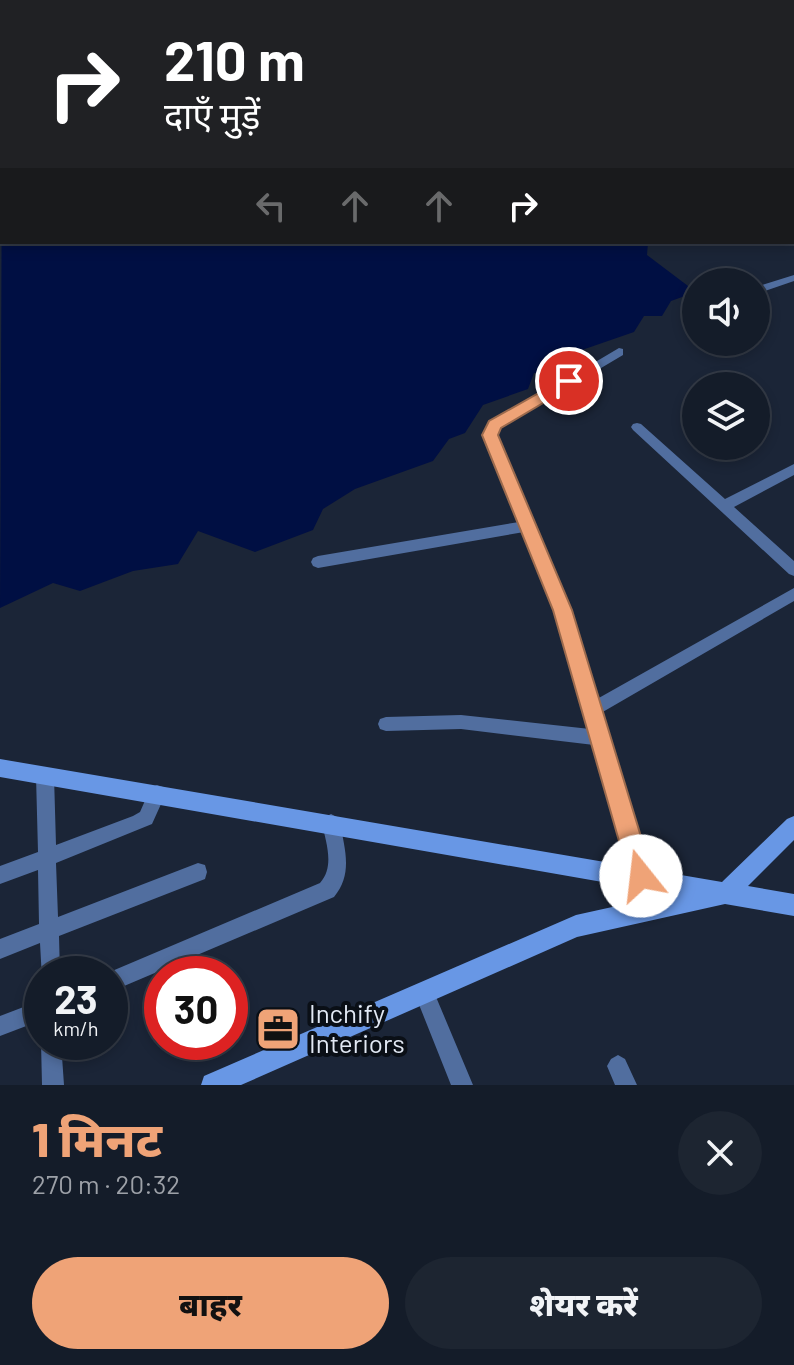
<!DOCTYPE html>
<html lang="hi">
<head>
<meta charset="utf-8">
<style>
	body { margin:0; font-family:Barlow,"Noto Sans Devanagari",sans-serif; background:#1d2531; color:#f1f3f6; height:100vh; display:flex; flex-direction:column; font-size:30px; white-space:nowrap }
	* { box-sizing:border-box; margin:0 }
	p { font-size:26px; color:#9da1a8 }
	.icon { flex:none; width:44px; height:44px; fill:none; stroke:currentColor; stroke-width:2; stroke-linecap:round; stroke-linejoin:round }
	.map { position:relative; height:1085px; overflow:hidden }
	.side { display:flex; flex-direction:column; background:#141c29; flex:1 }
	.side>* { flex:none }
	.guide { position:absolute; left:0px; top:0px; width:794px; height:244px; box-shadow:0 4px 12px #0003,0 0 0 2px #333a46; background:#202124; color:#fff; overflow:hidden }
	.fabs { position:absolute; left:682px; top:268px; display:grid; gap:16px }
	.fabs a { display:grid; place-items:center; width:88px; height:88px; border-radius:50%; background:#141c29; box-shadow:0 4px 12px #0003,0 0 0 2px #333a46; font-size:40px }
	.speed { position:absolute; left:24px; top:956px; display:flex; gap:16px; font-size:40px; font-weight:700; text-align:center }
	.speed>* { display:grid; place-content:center; width:104px; height:104px; border-radius:50%; background:#141c29; box-shadow:0 4px 12px #0003,0 0 0 2px #333a46; line-height:1 }
	.speed small { font-size:20px; font-weight:400 }
	.speed .limit { border:12px solid #d22; background:#fff; color:#111 }
	.pin { position:absolute; display:grid; place-items:center; width:68px; height:68px; color:#fff; margin:-34px; border:4px solid #fff; border-radius:50%; box-shadow:0 2px 8px #0007 }
	.me { position:absolute; width:88px; margin:-44px; rotate:344deg; stroke-linejoin:round; filter:drop-shadow(0 0 6px #0008) }
	.turn { display:flex; align-items:center; gap:28px; height:168px; padding:0 32px; font-size:36px }
	.turn .icon { width:104px; height:104px; stroke-width:2.5 }
	.turn b { display:block; font-size:56px; line-height:68px }
	.lanes { display:flex; align-items:center; height:76px; padding:0 32px; background:#0003; justify-content:center; gap:40px; direction:ltr }
	.lanes .off { opacity:.35 }
	.round { display:grid; place-items:center; flex:none; width:84px; height:84px; border-radius:42px; background:#1d2531 }
	.overview { display:flex; align-items:center; justify-content:space-between; height:136px; padding:0 32px }
	h1 { font-size:48px; font-weight:800; line-height:60px; color:#efa377 }
	.button { display:flex; gap:16px; margin-top:auto; padding:16px 32px }
	.button a { flex:1; height:92px; border-radius:48px; background:#efa377; color:#111; font-size:32px; font-weight:800; line-height:92px; text-align:center }
	.button a+a { background:#1d2531; color:#f1f3f6 }
	.map>svg:first-child { display:block }
</style>
</head>
<body>
<div class="map">
<svg width="794" height="1085" viewBox="0 0 794 1085">
	<rect width="100%" height="100%" fill="#1b2537"/>
	<!-- water -->
	<path fill="#000f43" d="M 2,144 L 2,242 L 648,242 L 647,255 L 696,292 L 671,301 L 662,316 L 644,316 L 634,332 L 579,351 L 577,358 L 553,373 L 534,373 L 528,389 L 483,405 L 465,433 L 449,439 L 433,461 L 355,489 L 323,509 L 313,530 L 255,552 L 198,531 L 178,564 L 133,571 L 80,591 L 53,583 L 0,608 Z"/>
	<g fill="none" stroke-linecap="round" stroke-linejoin="round">
		<!-- street -->
		<path fill="#516e9f" fill-rule="evenodd" d="M 342,0 L 349,0 L 350,2 L 343,2 Z
			M 367,0 L 375,0 L 376,2 L 368,2 Z
			M 399,0 L 405,0 L 406,2 L 400,2 Z
			M 489,0 L 513,0 L 510,2 L 486,2 Z
			M 542,0 L 548,0 L 549,2 L 543,2 Z
			M 590,0 L 598,0 L 599,2 L 591,2 Z
			M 647,0 L 655,0 L 656,2 L 648,2 Z
			M 696,0 L 704,0 L 705,2 L 697,2 Z
			M 740,0 L 748,0 L 750,2 L 742,2 Z
			M 766,0 L 773,0 L 774,2 L 767,2 Z
			M 0,2 L 2,2 L 0,7 Z
			M 792,14 L 794,14 L 794,20 L 792,20 Z
			M 792,46 L 794,46 L 792,51 Z
			M 0,73 L 2,73 L 2,77 L 0,77 Z
			M 0,108 L 2,108 L 2,115 L 0,115 Z
			M 794,275 L 794,281 L 756,294 L 756,287 Z
			M 619,348 L 623,349 L 623,355 L 500,428 L 496,435 L 570,610 L 597,699 L 794,588 L 794,601 L 601,713 L 650,876 L 648,883 L 641,885 L 634,883 L 632,876 L 594,745 L 461,729 L 386,731 L 380,729 L 378,724 L 380,719 L 386,717 L 461,715 L 590,729 L 556,610 L 524,532 L 318,568 L 313,566 L 311,562 L 313,558 L 318,556 L 519,522 L 484,435 L 489,425 Z
			M 637,423 L 641,424 L 725,499 L 794,464 L 794,475 L 734,507 L 794,561 L 794,576 L 789,574 L 633,430 L 631,427 L 633,424 Z
			M 45,768 L 51,770 L 54,776 L 56,845 L 133,816 L 140,812 L 151,787 L 157,785 L 163,787 L 166,793 L 152,824 L 56,863 L 58,917 L 198,863 L 205,865 L 207,872 L 205,879 L 59,936 L 60,974 L 42,974 L 42,979 L 40,943 L 0,959 L 0,939 L 39,924 L 38,870 L 0,884 L 0,866 L 38,852 L 36,776 L 39,770 Z
			M 331,814 L 337,817 L 340,823 C 345,850 353,874 334,897 L 110,992 L 110,974 L 105,974 L 320,883 C 335,866 326,843 322,823 L 325,817 Z
			M 424,982 L 431,985 L 473,1085 L 451,1085 L 414,992 L 417,985 Z
			M 42,1000 L 42,1020 L 0,1036 L 0,1016 Z
			M 42,1039 L 42,1042 L 61,1042 L 64,1085 L 42,1085 L 41,1042 Z
			M 618,1055 L 625,1059 L 637,1085 L 615,1085 L 607,1066 L 611,1059 Z"/>
		<!-- secondary -->
		<path fill="#6897e5" fill-rule="evenodd" d="M 0,759 L 722,882 L 787,819 L 794,816 L 794,840 L 748,886 L 794,894 L 794,916 L 725,904 L 577,937 L 241,1085 L 201,1085 L 204,1076 L 576,915 L 671,894 L 0,777 Z"/>
	</g>
	<!-- route -->
	<path fill="#efa377" stroke="#9b6a4d" stroke-width="2" d="M 569,376 L 577,381 L 575,384 L 501,428 L 498,435 L 572,610 L 653,876 L 649,884 L 641,888 L 632,884 L 629,876 L 553,610 L 482,435 L 489,421 Z"/>
	<!-- icons -->
	<defs>
		<g id="office-square" transform="scale(2.3)"><rect x="-9" y="-9" width="18" height="18" rx="4" fill="#efa377" stroke="#0a0f16"/><path d="M-6-3h4V-5.5h4V-3h4V5H-6ZM-1-4.5V-3h2v-1.5ZM-6 0V1H6V0Z" fill="#111"/></g>
	</defs>
	<g fill-rule="evenodd">
		<use href="#office-square" x="278" y="1029"/>
	</g>
	<g text-anchor="middle" stroke-width="8" stroke-linejoin="round" paint-order="stroke">
		<!-- near-poi labels -->
		<g font-size="26" fill="#e2e9f4" stroke="#0a0f16" text-anchor="start">
			<text x="309" y="1023">Inchify<tspan x="309" dy="30">Interiors</tspan></text>
		</g>
	</g>
</svg>
<div class="fabs">
<a><svg class="icon" aria-label="sound" viewBox="0 0 24 24"><path d="M4 9h4l5-4v14l-5-4H4zM17 9q2 3 0 6"/></svg></a>
<a><svg class="icon" aria-label="layers" viewBox="0 0 24 24"><path d="M12 4l9 5-9 5-9-5zM3 14l9 5 9-5"/></svg></a>
</div>
<div class="speed"><div>23<small>km/h</small></div><div class="limit">30</div></div>
<div class="pin" style="left:569px;top:381px;background:#d93025"><svg class="icon" aria-label="arrive" viewBox="0 0 24 24"><path d="M6 21V4h12l-3 4 3 4H6"/></svg></div>
<svg class="me" style="left:641px;top:876px" viewBox="-20 -20 40 40"><circle r="19" fill="#fff"/><path d="M0-13L10 11 0 6-10 11z" fill="#efa377"/></svg>
<div class="guide">
<div class="turn"><svg class="icon" aria-label="right" viewBox="0 0 24 24"><path d="M7 20v-9h11M14 6l5 5-5 5"/></svg><div><b>210 m</b>दाएँ मुड़ें</div></div>
<div class="lanes"><svg class="icon off" aria-label="left" viewBox="0 0 24 24"><path d="M17 20v-9H6M10 6l-5 5 5 5"/></svg><svg class="icon off" aria-label="ahead" viewBox="0 0 24 24"><path d="M12 20V5M6 11l6-6 6 6"/></svg><svg class="icon off" aria-label="ahead" viewBox="0 0 24 24"><path d="M12 20V5M6 11l6-6 6 6"/></svg><svg class="icon" aria-label="right" viewBox="0 0 24 24"><path d="M7 20v-9h11M14 6l5 5-5 5"/></svg></div>
</div>
</div>
<section class="side">
<div class="overview"><div><h1>1 मिनट</h1><p>270 m · 20:32</p></div><a class="round"><svg class="icon" aria-label="close" viewBox="0 0 24 24"><path d="M6 6l12 12M18 6L6 18"/></svg></a></div>
<div class="button"><a>बाहर</a><a>शेयर करें</a></div>
</section>
</body>
</html>
